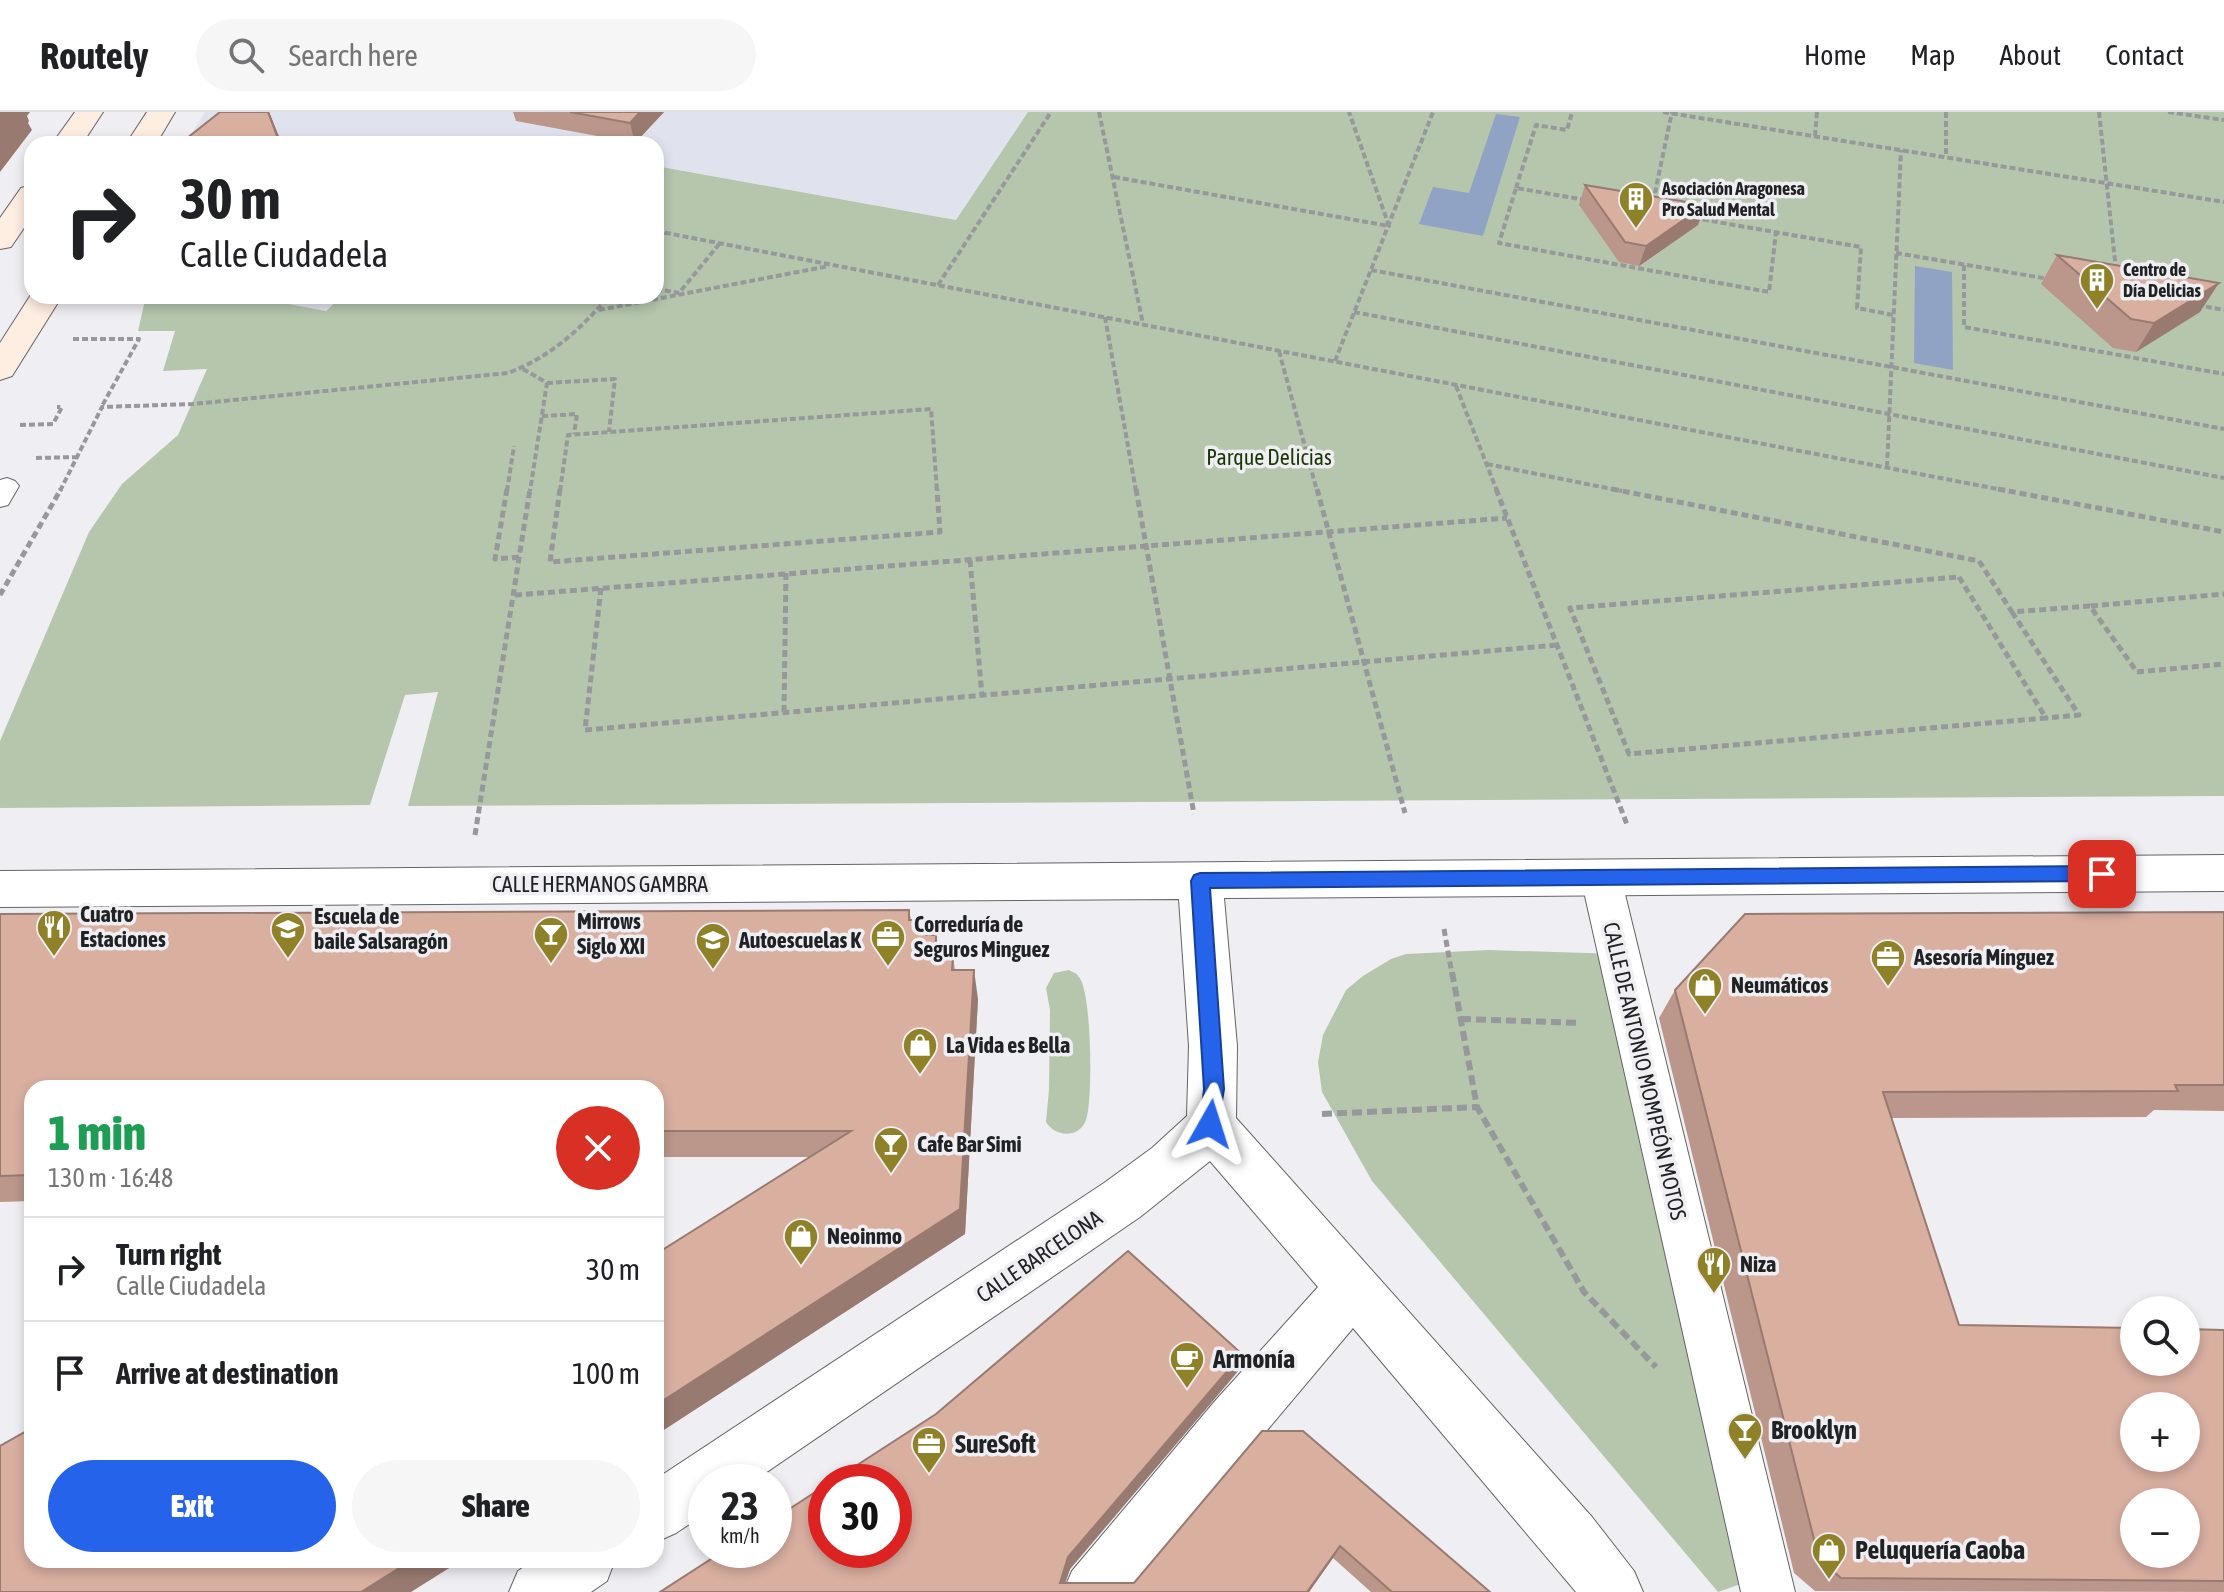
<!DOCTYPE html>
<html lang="en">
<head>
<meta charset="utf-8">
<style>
	body { margin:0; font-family:"Asap Condensed",sans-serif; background:#f6f6f6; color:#202124; height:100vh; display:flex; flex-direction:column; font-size:30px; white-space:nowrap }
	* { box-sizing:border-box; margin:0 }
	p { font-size:26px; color:#757577 }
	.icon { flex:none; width:44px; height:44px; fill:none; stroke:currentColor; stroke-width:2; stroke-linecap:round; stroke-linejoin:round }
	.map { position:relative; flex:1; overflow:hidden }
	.drawer { position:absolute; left:24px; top:968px; width:640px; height:488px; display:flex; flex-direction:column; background:#fff; border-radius:24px; box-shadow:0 4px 12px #0003 }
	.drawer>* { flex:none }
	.banner { position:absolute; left:24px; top:24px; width:640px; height:168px; border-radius:24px; box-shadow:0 4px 12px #0003; background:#fff; color:#202124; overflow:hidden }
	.buttons { position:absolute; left:2120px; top:1184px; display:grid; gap:16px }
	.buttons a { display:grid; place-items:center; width:80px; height:80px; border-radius:50%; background:#fff; box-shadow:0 4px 12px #0003; font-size:40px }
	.speed { position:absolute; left:688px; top:1352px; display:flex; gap:16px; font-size:40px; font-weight:700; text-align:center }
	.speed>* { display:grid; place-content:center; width:104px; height:104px; border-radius:50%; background:#fff; box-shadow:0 4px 12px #0003; line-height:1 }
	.speed small { font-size:20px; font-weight:400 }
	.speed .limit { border:12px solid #d22; background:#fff; color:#111 }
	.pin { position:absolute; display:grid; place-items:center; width:68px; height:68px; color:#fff; margin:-34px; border-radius:16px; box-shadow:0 4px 12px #0006 }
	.me { position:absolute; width:88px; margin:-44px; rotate:6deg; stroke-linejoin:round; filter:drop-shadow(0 0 6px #0008) }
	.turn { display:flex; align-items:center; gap:28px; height:168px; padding:0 24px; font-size:36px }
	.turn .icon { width:104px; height:104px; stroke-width:2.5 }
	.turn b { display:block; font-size:56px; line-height:68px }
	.round { display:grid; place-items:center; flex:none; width:84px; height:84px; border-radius:42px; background:#f6f6f6 }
	.head { display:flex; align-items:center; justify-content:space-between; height:136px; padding:0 24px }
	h1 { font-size:48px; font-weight:800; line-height:60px; color:#1e9e55 }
	.primary-button { display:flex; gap:16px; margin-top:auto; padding:16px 24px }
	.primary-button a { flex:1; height:92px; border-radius:48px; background:#2563eb; color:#fff; font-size:32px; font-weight:800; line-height:92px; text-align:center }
	.primary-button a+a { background:#f6f6f6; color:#202124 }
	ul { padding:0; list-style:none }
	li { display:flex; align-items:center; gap:24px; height:104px; padding:0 24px; border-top:2px solid #e0e0e0 }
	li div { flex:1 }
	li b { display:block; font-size:30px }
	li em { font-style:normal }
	header { display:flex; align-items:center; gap:48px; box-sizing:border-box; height:112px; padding:0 40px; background:#fff; border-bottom:2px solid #e0e0e0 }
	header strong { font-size:38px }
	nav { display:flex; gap:44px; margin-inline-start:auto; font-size:28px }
	.search { width:560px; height:72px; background:#f6f6f6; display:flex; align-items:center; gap:20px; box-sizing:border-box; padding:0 28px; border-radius:44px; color:#757577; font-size:30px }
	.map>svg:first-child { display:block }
</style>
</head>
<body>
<header>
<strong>Routely</strong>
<div class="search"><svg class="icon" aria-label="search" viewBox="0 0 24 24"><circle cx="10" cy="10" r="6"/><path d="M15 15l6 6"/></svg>Search here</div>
<nav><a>Home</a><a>Map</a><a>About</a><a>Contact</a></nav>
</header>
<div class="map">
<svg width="2224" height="1480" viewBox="0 0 2224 1480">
	<rect width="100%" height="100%" fill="#efeff3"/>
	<!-- built -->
	<path fill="#e0e3ee" d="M 205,0 L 1028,0 L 956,108 L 656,54 L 656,32 L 185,32 Z
		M 246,184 L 342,184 L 326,199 Z"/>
	<!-- green -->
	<path fill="#b5c6ad" d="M 1028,0 L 2224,0 L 2224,684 L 408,694 L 438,580 L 405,583 L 370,693 L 0,696 L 0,629 L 89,420 L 122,372 L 178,323 L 207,257 L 163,259 L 175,219 L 138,219 L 146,184 L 246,184 L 326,199 L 342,184 L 656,184 L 656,54 L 956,108 Z
		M 1489,838 L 1618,842 L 1763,1464 L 1718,1480 L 1372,1069 L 1322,980 L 1318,950 L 1323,923 L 1346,878 L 1363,864 L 1391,847 L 1406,842 Z
		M 1069,858 C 1072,860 1077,861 1079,865 C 1092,880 1093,989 1086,1008 C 1079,1027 1055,1025 1046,1010 L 1049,977 L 1050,898 L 1046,876 L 1054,861 Z"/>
	<!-- water -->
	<path fill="#90a3c4" d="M 1496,2 L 1520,5 L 1483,124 L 1419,112 L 1433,75 L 1469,81 Z
		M 1915,154 L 1952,160 L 1953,258 L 1914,251 Z"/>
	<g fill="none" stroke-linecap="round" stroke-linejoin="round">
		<!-- service casing -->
		<g stroke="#636467" stroke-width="2">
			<path id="service" d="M 7,366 L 15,369 L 19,374 L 8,393 L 0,395 L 0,368 Z"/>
		</g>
		<!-- pedestrian casing -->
		<g stroke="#636467" stroke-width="2">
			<path id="pedestrian" d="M 1601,749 L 1615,754 L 1621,766 L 1795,1480 L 1741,1480 L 1581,766 L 1587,754 Z"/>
		</g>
		<!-- minor casing -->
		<g stroke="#636467" stroke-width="2">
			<path id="minor" d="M 2224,743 L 2224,779 L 1224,786 L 1237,934 L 1236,1006 L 1592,1405 L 1634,1459 L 1643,1480 L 1576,1480 L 1353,1216 L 1131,1480 L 1063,1480 L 1072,1459 L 1215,1289 L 1318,1175 L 1210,1049 L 1140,1105 L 752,1370 L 706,1370 L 706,1401 L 676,1421 L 656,1430 L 656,1367 L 1104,1071 L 1152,1036 L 1187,1004 L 1189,934 L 1179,787 L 0,795 L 0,759 Z
				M 534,1448 L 615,1448 L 607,1469 L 591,1480 L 509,1480 L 518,1459 Z"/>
		</g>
		<!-- secondary casing -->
		<g stroke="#636467" stroke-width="2">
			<path id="secondary" d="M 75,0 L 103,0 L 82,32 L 52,32 Z
				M 147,0 L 175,0 L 156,32 L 126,32 Z
				M 32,73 L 32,104 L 11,135 L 0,137 L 0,106 L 21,76 Z
				M 32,181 L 32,184 L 62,184 L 12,264 L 0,268 L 0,231 Z"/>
		</g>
		<!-- path-far2 -->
		<path stroke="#97989b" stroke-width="4" stroke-dasharray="6 3" stroke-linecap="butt" d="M 1099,0 L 1143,212
			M 1663,0 L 2224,90
			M 1946,0 L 1946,45
			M 2099,0 L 2116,158
			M 2168,0 L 2224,8
			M 1815,24 L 1817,0
			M 1114,65 L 1389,114 L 1349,0
			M 1516,76 L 1536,13 L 1567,18 L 1572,0
			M 1586,88 L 1516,76 L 1499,131 L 1769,180 L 1776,120
			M 1653,90 L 1672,0
			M 1694,106 L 1861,135 L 1857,196 L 1893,203
			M 656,119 L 2008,379
			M 656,130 L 664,120
			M 1896,141 L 2049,167
			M 1964,153 L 1964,215 L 2224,262
			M 1371,158 L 2224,317
			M 938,173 L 1051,0
			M 656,177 L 679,181 L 720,131
			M 2197,193 L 2224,198
			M 599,198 L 829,154
			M 1354,200 L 2224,366
			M 1105,205 L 1136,379
			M 73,227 L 139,227 L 102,294
			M 1279,239 L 1317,379
			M 1335,249 L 1433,0
			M 523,257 L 547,271 L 530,379
			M 547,271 L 615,267 L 609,320
			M 1456,274 L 1497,379
			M 542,304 L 577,302 L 574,322
			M 20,313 L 53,312 L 62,295 L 57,295
			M 36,346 L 78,345
			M 1487,352 L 1622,379
			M 1887,355 L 1901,38
			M 60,379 L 102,295 L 193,292 L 508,261 C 550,245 580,218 609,184
			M 507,379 L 514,334
			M 560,379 L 568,323 L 931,297 L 937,379"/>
		<!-- path-far1 -->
		<path stroke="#97989b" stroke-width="5" stroke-dasharray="7 4" stroke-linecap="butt" d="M 507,377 L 495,447 L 521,445
			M 560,377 L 550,450 L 940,420 L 937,377
			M 1136,377 L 1194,702
			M 1317,377 L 1405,701
			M 1496,377 L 1628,715
			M 1612,377 L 1979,449 L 2012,500 L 2090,494 L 2137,560 L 2224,552
			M 1998,377 L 2224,420
			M 970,448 L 982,584
			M 1959,465 L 2046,606 L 1629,642 L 1570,496 Z
			M 601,476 L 585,618 L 1557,533
			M 0,483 L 61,377
			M 515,483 L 1507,406
			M 2091,494 L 2224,482
			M 2012,500 L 2079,603 L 2046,606
			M 784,600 L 786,461
			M 475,723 L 530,377
			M 1444,817 L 1452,862"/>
		<!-- path -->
		<path stroke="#97989b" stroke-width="6" stroke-dasharray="10 5" stroke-linecap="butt" d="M 1452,860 L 1477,995 L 1584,1180 L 1656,1255
			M 1461,907 L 1580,911
			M 1322,1002 L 1477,995"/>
		<!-- service -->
		<use href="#service" fill="#fff" fill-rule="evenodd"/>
		<!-- pedestrian -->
		<use href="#pedestrian" fill="#fff" fill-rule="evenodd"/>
		<!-- minor -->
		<use href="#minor" fill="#fff" fill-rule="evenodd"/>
		<!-- secondary -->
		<use href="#secondary" fill="#feede1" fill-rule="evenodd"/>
	</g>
	<!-- wall -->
	<path fill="#bb968a" d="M 269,0 L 282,32 L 189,32 L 186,27 Z
		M 513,0 L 664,0 L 635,31 L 516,9 Z
		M 1585,73 L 1698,113 L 1639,154 L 1619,150 L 1579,93 Z
		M 2057,143 L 2200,200 L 2136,240 L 2113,236 L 2041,172 Z
		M 909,798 L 911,808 L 930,823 L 936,823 L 938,835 L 942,835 L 943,845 L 953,844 L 955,858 L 978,887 L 965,1122 L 656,1323 L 656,1142 L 809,1045 L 656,1045 L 656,976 L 32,976 L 32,1089 L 0,1090 L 0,802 Z
		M 2224,800 L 2224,999 L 2154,998 L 2146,1005 L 1892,1006 L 1959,1213 L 2224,1218 L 2224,1480 L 1815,1479 L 1794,1461 L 1659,906 L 1675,878 Z
		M 1239,1258 L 1070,1457 L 1065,1471 L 1134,1471 L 1262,1319 L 1490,1480 L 1371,1480 L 1333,1446 L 1309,1480 L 660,1480 Z"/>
	<!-- shaded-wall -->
	<path fill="#987a70" d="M 0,0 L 30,0 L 27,4 L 29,9 L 28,11 L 32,18 L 0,60 Z
		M 268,0 L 269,0 L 282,32 L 280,32 Z
		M 640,0 L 664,0 L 635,31 L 630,11 Z
		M 1705,93 L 1698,113 L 1639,154 L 1646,134 Z
		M 2219,171 L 2200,200 L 2136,240 L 2154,211 Z
		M 974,858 L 978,887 L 965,1122 L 656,1323 L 656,1293 Z
		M 1242,1242 L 1239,1258 L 1070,1457 L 1062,1480 L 1060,1471 L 1068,1445 Z
		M 1340,1434 L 1333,1446 L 1309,1480 L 1307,1480 Z
		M 412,1448 L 462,1448 L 411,1480 L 361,1480 Z"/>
	<!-- building -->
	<path fill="#d9afa0" stroke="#987a70" stroke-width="2" fill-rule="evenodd" d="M 220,0 L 268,0 L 280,32 L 215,32 L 186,27 Z
		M 570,0 L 640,0 L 630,11 Z
		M 1585,73 L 1705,93 L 1646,134 L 1625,130 Z
		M 2057,143 L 2219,171 L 2154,211 L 2131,207 Z
		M 909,798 L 909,808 L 918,808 L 917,815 L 928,815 L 927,823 L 936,823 L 936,835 L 942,835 L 941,845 L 953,844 L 952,858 L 974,858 L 960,1097 L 656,1293 L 656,1142 L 851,1019 L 656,1019 L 656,976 L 32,976 L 32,1063 L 0,1064 L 0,802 Z
		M 2224,800 L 2224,973 L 2175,973 L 2178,979 L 1883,980 L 1959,1213 L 2134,1216 L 2134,1250 L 2186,1250 L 2186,1217 L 2224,1218 L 2224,1469 L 1841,1466 L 1819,1447 L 1675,878 L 1745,802 ZM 2134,1294 L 2186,1294 L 2186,1346 L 2134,1346 ZM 2134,1390 L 2186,1390 L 2186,1442 L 2134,1442 Z
		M 1128,1139 L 1242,1242 L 1068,1445 L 1060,1471 L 1134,1471 L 1262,1319 L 1303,1319 L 1490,1480 L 1392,1480 L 1340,1434 L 1307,1480 L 660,1480 L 725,1438 L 774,1438 L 774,1407 L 826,1373 L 826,1438 L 894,1438 L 894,1370 L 831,1370 L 936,1302 Z
		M 32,1316 L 32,1448 L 412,1448 L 361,1480 L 0,1480 L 0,1334 Z"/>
	<!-- route -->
	<path fill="#2563eb" stroke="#184099" stroke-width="2" d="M 2102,754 L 2109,756 L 2112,762 L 2109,767 L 2102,769 L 1210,776 L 1224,977 L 1217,1019 L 1210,1022 L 1203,1019 L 1200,1012 L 1204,977 L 1191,769 L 1194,763 L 1200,761 Z"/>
	<!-- icons -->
	<defs>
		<g id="building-pin" transform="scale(1.8)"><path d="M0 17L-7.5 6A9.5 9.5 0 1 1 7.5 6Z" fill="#8e8128" stroke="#efeff3"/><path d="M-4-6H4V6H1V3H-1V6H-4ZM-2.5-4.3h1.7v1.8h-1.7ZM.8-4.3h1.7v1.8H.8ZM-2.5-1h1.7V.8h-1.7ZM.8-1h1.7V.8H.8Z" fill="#fff"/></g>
		<g id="restaurant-pin" transform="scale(1.8)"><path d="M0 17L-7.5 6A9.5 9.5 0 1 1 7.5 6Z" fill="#8e8128" stroke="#efeff3"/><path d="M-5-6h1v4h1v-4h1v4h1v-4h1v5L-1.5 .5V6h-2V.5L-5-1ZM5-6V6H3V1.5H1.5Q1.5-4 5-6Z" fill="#fff"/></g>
		<g id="school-pin" transform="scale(1.8)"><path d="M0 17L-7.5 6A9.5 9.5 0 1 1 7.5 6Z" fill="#8e8128" stroke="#efeff3"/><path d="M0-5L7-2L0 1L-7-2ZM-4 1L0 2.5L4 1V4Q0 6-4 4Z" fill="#fff"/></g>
		<g id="bar-pin" transform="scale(1.8)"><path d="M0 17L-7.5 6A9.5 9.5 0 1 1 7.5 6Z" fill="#8e8128" stroke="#efeff3"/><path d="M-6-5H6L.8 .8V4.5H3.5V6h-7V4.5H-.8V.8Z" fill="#fff"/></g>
		<g id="office-pin" transform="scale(1.8)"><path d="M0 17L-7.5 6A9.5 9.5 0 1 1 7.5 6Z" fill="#8e8128" stroke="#efeff3"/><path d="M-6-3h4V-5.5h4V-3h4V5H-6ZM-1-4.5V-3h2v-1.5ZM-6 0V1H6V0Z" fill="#fff"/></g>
		<g id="shop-pin" transform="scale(1.8)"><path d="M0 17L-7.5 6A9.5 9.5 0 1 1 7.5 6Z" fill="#8e8128" stroke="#efeff3"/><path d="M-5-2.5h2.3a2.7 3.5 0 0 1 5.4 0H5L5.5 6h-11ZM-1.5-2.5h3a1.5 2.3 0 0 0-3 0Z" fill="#fff"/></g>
		<g id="cafe-pin" transform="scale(1.8)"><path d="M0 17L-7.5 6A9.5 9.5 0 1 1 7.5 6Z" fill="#8e8128" stroke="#efeff3"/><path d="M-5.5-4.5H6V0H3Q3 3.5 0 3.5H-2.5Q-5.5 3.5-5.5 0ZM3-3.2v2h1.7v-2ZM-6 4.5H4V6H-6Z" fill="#fff"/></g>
	</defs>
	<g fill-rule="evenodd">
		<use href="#building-pin" x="1636" y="87"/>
		<use href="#building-pin" x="2097" y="168"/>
		<use href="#restaurant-pin" x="54" y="815"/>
		<use href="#school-pin" x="288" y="817"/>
		<use href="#bar-pin" x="551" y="822"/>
		<use href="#office-pin" x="888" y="825"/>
		<use href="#school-pin" x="713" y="828"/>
		<use href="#office-pin" x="1888" y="845"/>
		<use href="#shop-pin" x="1705" y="873"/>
		<use href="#shop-pin" x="920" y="933"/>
		<use href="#bar-pin" x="891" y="1032"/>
		<use href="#shop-pin" x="801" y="1124"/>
		<use href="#restaurant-pin" x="1714" y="1152"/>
		<use href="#cafe-pin" x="1187" y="1247"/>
		<use href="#bar-pin" x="1745" y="1318"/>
		<use href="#office-pin" x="929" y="1332"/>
		<use href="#shop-pin" x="1829" y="1438"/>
	</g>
	<g text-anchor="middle" stroke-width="7" stroke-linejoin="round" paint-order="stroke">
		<!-- far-poi labels -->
		<g font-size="18" font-weight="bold" fill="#212223" stroke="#efeff3" text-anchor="start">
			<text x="1662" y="83">Asociación Aragonesa<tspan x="1662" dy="21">Pro Salud Mental</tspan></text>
			<text x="2123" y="164">Centro de<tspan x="2123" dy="21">Día Delicias</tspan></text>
		</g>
		<!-- park labels -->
		<g font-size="22" fill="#1a3703" stroke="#efeff3">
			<text x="1269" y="353">Parque Delicias</text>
		</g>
		<!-- street labels -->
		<g font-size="22" fill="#212223" stroke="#efeff3">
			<text x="600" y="780">CALLE HERMANOS GAMBRA</text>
			<text transform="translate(1645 959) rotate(77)" y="8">CALLE DE ANTONIO MOMPEÓN MOTOS</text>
			<text transform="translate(1039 1144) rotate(-34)" y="8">CALLE BARCELONA</text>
		</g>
		<!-- poi labels -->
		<g font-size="22" font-weight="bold" fill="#212223" stroke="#efeff3" text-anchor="start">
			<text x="80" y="810">Cuatro<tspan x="80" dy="25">Estaciones</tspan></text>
			<text x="314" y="812">Escuela de<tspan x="314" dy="25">baile Salsaragón</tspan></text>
			<text x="577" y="817">Mirrows<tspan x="577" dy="25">Siglo XXI</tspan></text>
			<text x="914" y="820">Correduría de<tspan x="914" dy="25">Seguros Minguez</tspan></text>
			<text x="739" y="836">Autoescuelas K</text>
			<text x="1914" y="853">Asesoría Mínguez</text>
			<text x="1731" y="881">Neumáticos</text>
			<text x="946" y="941">La Vida es Bella</text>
			<text x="917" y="1040">Cafe Bar Simi</text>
			<text x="827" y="1132">Neoinmo</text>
			<text x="1740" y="1160">Niza</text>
		</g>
		<!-- near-poi labels -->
		<g font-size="26" font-weight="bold" fill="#212223" stroke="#efeff3" text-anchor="start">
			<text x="1213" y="1256">Armonía</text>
			<text x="1771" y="1327">Brooklyn</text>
			<text x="955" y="1341">SureSoft</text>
			<text x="1855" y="1447">Peluquería Caoba</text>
		</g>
	</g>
</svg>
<div class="buttons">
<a><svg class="icon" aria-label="search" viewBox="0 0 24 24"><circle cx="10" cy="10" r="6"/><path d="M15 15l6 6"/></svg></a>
<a>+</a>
<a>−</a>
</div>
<div class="speed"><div>23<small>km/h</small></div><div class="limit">30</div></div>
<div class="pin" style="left:2102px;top:762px;background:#d93025"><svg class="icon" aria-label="arrive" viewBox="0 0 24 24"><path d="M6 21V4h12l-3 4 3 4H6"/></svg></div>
<svg class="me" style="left:1210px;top:1012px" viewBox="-20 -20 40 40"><path d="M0-17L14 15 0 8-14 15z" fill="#2563eb" stroke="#fff" stroke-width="4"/></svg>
<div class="banner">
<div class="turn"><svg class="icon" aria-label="right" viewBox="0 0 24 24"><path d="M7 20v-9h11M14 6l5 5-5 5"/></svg><div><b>30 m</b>Calle Ciudadela</div></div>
</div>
<section class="drawer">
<div class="head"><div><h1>1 min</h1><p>130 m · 16:48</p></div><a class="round" style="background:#d93025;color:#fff"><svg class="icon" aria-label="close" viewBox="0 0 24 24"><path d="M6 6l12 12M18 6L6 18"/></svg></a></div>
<ul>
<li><svg class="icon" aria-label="right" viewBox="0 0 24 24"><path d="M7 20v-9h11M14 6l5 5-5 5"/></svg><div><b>Turn right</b><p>Calle Ciudadela</p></div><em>30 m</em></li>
<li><svg class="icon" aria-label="arrive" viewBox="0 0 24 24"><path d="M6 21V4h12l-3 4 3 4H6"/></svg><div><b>Arrive at destination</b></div><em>100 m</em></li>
</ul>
<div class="primary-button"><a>Exit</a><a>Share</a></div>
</section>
</div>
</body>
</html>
